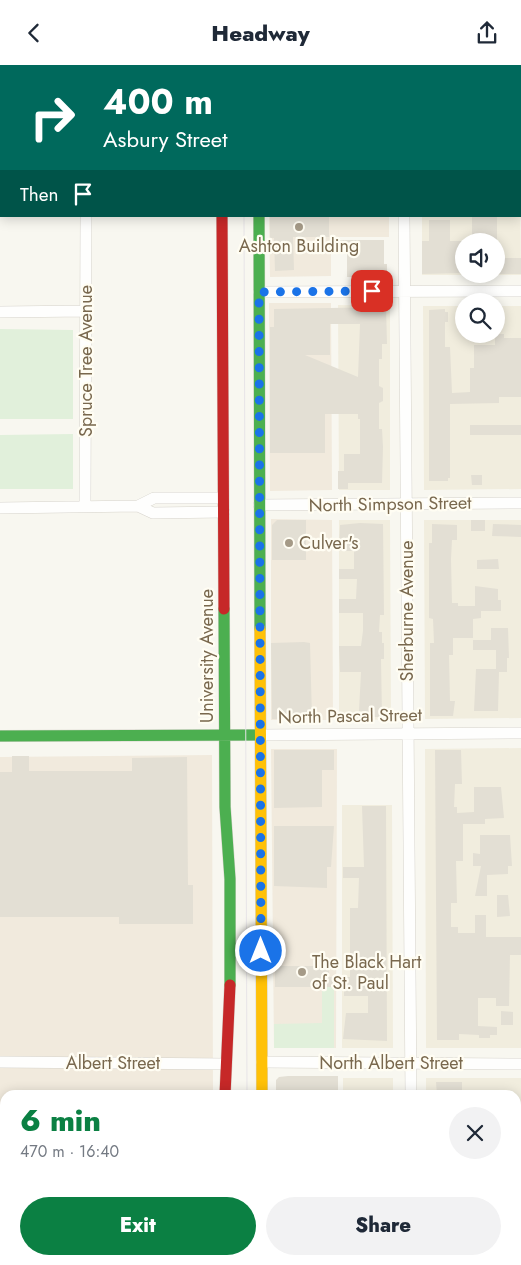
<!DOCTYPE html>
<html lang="en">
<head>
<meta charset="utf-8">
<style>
	body { margin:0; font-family:Jost,sans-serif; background:#f2f2f3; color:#1f2937; height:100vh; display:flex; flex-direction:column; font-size:19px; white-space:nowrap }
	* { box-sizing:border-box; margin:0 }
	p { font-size:16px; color:#747a83 }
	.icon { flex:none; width:28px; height:28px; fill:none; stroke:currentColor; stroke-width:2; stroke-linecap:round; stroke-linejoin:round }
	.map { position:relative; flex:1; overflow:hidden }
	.panel { position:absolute; left:0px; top:1025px; width:521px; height:175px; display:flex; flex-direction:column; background:#fff; border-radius:15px 15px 0 0; box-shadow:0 2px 12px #0003 }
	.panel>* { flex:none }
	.hud { position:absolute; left:0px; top:0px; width:521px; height:152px; box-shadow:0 2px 12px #0003; background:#00695c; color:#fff; overflow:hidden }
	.controls { position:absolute; left:455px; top:168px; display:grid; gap:10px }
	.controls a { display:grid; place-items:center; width:50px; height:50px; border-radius:50%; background:#fff; box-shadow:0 2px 12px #0003; font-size:25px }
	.pin { position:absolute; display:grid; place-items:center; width:42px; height:42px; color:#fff; margin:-21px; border-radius:10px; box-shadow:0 2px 8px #0006 }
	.me { position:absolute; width:55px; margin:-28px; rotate:0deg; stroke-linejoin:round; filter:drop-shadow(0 0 4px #0008) }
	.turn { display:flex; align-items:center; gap:18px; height:105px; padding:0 20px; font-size:22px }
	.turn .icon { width:65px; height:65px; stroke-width:2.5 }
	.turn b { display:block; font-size:35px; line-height:42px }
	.then { display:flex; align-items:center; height:48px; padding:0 20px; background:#0003; gap:10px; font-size:19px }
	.round { display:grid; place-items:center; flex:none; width:52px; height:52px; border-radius:26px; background:#f2f2f3 }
	.summary { display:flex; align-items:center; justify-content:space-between; height:85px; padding:0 20px }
	h1 { font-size:30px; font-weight:800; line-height:38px; color:#0b8043 }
	.button { display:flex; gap:10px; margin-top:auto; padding:10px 20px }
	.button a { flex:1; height:58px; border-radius:30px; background:#0b8043; color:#fff; font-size:20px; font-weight:800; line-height:58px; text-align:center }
	.button a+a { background:#f2f2f3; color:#1f2937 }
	header { display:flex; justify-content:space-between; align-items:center; height:65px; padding:0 20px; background:#fff; font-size:22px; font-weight:800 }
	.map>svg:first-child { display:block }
</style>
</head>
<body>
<header><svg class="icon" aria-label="back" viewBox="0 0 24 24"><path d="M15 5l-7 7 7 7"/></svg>Headway<svg class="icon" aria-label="share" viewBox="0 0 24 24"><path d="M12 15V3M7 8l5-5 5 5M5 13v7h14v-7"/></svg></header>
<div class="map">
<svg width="521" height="1200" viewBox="0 0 521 1200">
	<rect width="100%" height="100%" fill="#f8f7f0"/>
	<!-- residential -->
	<path fill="#f1edde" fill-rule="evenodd" d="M 520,112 L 521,210 L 422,210 L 422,151 L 520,151 ZM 464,176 L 496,176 L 496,209 L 464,209 Z
		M 338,240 L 390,241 L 390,425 L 339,425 Z
		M 423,241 L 464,241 L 464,269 L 496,269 L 496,241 L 521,241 L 521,424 L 424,425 Z
		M 339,455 L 390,455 L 391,655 L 339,654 Z
		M 424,455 L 521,455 L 521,653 L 425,654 Z
		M 521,683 L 521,983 L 426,983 L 425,684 Z
		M 342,740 L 392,740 L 393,983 L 342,983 Z
		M 343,1013 L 393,1013 L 393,1030 L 343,1030 Z
		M 426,1013 L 521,1013 L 521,1200 L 427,1200 L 427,1195 L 516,1195 L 516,1030 L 426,1030 Z
		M 344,1195 L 394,1195 L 394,1200 L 344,1200 Z"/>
	<!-- commercial -->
	<path fill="#f1eadd" d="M 269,151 L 389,151 L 389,172 L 331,172 L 331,211 L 270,212 Z
		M 269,238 L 331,238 L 332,425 L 270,426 Z
		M 271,454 L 332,455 L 333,655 L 271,655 Z
		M 271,684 L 337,684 L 336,983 L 274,983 Z
		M 212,690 L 213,1030 L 5,1030 L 5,1195 L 213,1195 L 213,1200 L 0,1200 L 0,692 Z
		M 274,1195 L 338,1195 L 338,1200 L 274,1200 Z"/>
	<!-- green -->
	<path fill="#e1f0db" d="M 0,264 L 73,265 L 73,354 L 0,354 Z
		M 73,369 L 73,424 L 0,424 L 0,370 Z
		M 322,922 L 334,922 L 334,983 L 274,983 L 274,959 L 322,958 Z"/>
	<!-- building -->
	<path fill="#e3dfd4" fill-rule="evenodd" d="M 270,151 L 329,151 L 329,172 L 293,172 L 294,205 L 275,206 L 274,173 L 270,173 Z
		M 472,152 L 497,152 L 497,176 L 472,176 Z
		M 429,155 L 450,155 L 450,176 L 464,176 L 464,208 L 422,209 L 422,176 L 429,176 Z
		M 339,175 L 384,175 L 384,199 L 387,199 L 387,213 L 347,212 L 347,185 L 338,185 Z
		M 496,193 L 521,193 L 521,209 L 496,209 Z
		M 386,242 L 387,279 L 382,279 L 382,294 L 379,294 L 379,321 L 383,323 L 383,336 L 379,338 L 379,364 L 382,364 L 383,382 L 382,418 L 348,418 L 348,424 L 338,424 L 338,406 L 344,406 L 344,389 L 360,389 L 360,354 L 358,354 L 358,349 L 325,349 L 325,388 L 270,388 L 270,262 L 274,262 L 274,244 ZM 330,259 L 360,259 L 358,312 L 305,290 L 330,290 Z
		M 445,244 L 445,247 L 448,247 L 448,257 L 445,257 L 445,282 L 450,282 L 452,328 L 470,327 L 470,303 L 474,303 L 474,280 L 495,280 L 495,269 L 504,269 L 504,273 L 521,273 L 521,332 L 499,332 L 499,338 L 450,339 L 450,413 L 448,413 L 448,416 L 429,416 L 429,245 Z
		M 470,360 L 521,360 L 521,370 L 470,370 Z
		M 471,410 L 482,410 L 482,420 L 472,420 Z
		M 277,455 L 306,455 L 306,495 L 272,495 L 272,460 Z
		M 471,455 L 485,455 L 485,466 L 471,466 Z
		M 360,458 L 383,459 L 384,550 L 380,550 L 379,567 L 382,567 L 382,578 L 384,578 L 384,594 L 381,594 L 382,652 L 366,652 L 366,646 L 359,646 L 361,607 L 340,607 L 339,581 L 361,581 L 363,566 L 363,548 L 339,548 L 339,534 L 356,534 L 357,514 L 339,514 L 339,504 L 354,504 L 354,486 L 339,486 L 340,460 Z
		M 432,459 L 457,460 L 457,475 L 452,475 L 451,494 L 452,538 L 458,538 L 458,541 L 475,541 L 475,521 L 498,524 L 498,535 L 501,535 L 501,546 L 481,546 L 481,553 L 473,554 L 473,573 L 453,573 L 453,590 L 449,590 L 450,636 L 455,636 L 453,651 L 430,651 L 430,578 L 434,578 L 433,554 L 429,553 L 429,478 L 432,478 Z
		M 493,459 L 521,460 L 521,472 L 492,471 Z
		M 498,494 L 499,504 L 477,504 L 477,495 Z
		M 491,563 L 508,563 L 509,593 L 507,593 L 507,607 L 499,607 L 498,646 L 474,646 L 476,604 L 496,604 L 496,585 L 473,585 L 473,575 L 491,575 Z
		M 304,577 L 310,578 L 312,654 L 272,654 L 271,578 Z
		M 274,685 L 334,685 L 334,705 L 322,705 L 322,742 L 274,743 Z
		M 435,685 L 461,685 L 462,719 L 455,719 L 454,742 L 457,742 L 457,748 L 474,747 L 474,722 L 501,722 L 504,753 L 485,754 L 485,759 L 463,759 L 463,796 L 456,796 L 457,838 L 451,838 L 451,862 L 458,862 L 458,868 L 475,868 L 475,850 L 486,850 L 486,872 L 521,872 L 521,890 L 510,890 L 509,941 L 496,941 L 496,933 L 478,933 L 478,961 L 497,962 L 497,970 L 490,970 L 490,973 L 479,973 L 479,970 L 459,969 L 459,975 L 437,975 Z
		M 12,691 L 29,691 L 29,706 L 132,706 L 132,693 L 187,692 L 188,820 L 193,820 L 193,859 L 119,859 L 119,852 L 0,852 L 0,707 L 12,707 Z
		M 362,741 L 386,741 L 387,976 L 343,974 L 346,948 L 368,948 L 368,931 L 344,931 L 344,922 L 275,922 L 275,901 L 329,901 L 329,912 L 350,912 L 350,843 L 358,843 L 359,813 L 343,813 L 343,802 L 364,802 Z
		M 274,761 L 334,761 L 331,802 L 327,802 L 327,823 L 274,821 Z
		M 480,770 L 510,770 L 512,801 L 508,801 L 508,809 L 487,810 L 487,831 L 475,831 L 481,801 L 473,801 L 473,788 L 480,789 Z
		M 497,830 L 508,830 L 510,851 L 497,852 Z
		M 501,946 L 513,947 L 513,960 L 501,960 Z
		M 288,1011 L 338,1011 L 338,1030 L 276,1030 L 276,1015 L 279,1012 Z
		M 436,1017 L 462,1017 L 462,1030 L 437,1030 Z"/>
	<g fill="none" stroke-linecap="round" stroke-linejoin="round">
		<!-- street casing -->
		<g stroke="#d6d3cb" stroke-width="12">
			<path id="street" d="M 404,151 L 411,1030
				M 259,227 L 521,226
				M 0,247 L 86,246
				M 259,440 L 521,438
				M 85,441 L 86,151
				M 138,441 L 154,433 L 223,433
				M 0,443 L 138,441 L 153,448 L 224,447
				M 260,670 L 521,668
				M 0,997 L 226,999
				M 262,997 L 521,999
				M 412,1195 L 412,1200"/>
		</g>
		<!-- fast casing -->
		<g stroke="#d7d3cb" stroke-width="12">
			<path id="fast" d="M 0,0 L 88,0
				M 222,0 L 222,1
				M 258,0 L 258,1
				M 259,151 L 260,564
				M 224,544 L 225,742 L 230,814 L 230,920
				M 0,671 L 260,670
				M 262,1195 L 262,1200"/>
		</g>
		<!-- slow casing -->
		<g stroke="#d7d3cb" stroke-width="12">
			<path id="slow" d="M 0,20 L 1,20
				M 520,22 L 521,22
				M 260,564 L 262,1030
				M 226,1195 L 226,1200"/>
		</g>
		<!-- jam casing -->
		<g stroke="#d7d3cb" stroke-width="12">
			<path id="jam" d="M 474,1 L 478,0
				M 222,151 L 224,544
				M 225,1030 L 230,920"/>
		</g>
		<!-- street -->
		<use href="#street" stroke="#fefefd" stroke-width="11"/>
		<!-- fast -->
		<use href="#fast" stroke="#4caf50" stroke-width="11"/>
		<!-- slow -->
		<use href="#slow" stroke="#ffc107" stroke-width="11"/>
		<!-- jam -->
		<use href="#jam" stroke="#c62828" stroke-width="11"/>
		<!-- tram -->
		<path stroke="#e7e4e7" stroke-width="1" d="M 243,1 L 243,0
			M 244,151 L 247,1030
			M 241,1195 L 241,1200"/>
	</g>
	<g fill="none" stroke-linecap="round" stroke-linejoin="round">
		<!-- route -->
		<path stroke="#1a73e8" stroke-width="9" stroke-dasharray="0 16.2" d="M 261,886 L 259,227 L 372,226"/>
	</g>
	<!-- markers -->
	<g fill="#a59a87" stroke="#fffdf3" stroke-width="2">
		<circle cx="299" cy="162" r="5"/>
		<circle cx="289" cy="478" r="5"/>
		<circle cx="302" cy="907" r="5"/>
	</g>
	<g text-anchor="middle" stroke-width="4.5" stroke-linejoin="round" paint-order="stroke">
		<!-- poi labels -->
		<g font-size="18" fill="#79684e" stroke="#fffdf3" text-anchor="start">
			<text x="299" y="187" text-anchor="middle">Ashton Building</text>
			<text x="299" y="484">Culver's</text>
			<text x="312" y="903">The Black Hart<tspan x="312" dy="21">of St. Paul</tspan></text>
		</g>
		<!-- street labels -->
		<g font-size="18" fill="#79684e" stroke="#fffdf3">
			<text transform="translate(86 296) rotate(-90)" y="6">Spruce Tree Avenue</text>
			<text transform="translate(390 439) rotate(-1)" y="6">North Simpson Street</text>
			<text transform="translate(407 546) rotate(-90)" y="6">Sherburne Avenue</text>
			<text transform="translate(207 591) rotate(-90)" y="6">University Avenue</text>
			<text transform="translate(350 651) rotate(-1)" y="6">North Pascal Street</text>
			<text x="113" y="1004">Albert Street</text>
			<text x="391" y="1004">North Albert Street</text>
		</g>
	</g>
</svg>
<div class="controls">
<a><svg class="icon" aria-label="sound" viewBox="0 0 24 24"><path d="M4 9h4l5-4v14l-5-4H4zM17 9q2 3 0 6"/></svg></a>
<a><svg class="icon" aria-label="search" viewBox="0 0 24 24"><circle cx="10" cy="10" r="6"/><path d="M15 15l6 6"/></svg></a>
</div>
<div class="pin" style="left:372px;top:226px;background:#d93025"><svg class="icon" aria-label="arrive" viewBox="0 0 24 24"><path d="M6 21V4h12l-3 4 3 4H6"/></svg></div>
<svg class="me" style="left:261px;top:886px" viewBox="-20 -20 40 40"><circle r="17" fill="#1a73e8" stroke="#fff" stroke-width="3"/><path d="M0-11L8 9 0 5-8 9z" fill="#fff"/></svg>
<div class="hud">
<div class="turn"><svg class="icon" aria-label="right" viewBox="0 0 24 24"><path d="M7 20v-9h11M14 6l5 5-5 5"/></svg><div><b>400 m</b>Asbury Street</div></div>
<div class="then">Then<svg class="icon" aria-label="arrive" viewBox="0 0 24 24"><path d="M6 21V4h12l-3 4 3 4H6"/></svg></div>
</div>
<section class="panel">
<div class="summary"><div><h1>6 min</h1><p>470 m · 16:40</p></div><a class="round"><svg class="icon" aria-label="close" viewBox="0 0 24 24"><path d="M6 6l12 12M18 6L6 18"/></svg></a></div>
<div class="button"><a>Exit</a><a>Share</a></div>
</section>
</div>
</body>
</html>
